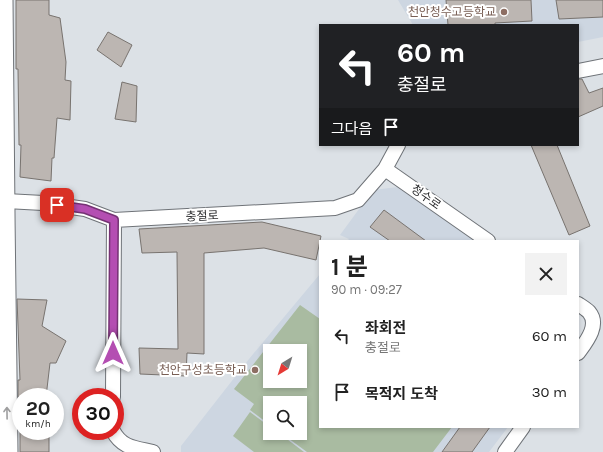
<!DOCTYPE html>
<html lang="ko">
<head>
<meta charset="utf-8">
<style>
	body { margin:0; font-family:Karla,"Noto Sans KR",sans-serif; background:#f2f2f2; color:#222; height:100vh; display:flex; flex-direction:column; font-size:15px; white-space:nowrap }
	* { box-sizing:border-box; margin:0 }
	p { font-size:13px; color:#767676 }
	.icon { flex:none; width:22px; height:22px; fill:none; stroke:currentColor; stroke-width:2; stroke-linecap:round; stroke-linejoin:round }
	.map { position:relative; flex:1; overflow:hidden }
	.side { position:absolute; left:319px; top:240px; width:260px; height:188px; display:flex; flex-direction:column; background:#fff; border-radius:0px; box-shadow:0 2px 6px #0003 }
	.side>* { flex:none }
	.hud { position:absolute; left:319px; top:24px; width:260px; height:122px; border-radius:0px; box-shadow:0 2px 6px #0003; background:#202124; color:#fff; overflow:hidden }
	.needle { width:26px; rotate:218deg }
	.fabs { position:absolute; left:263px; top:344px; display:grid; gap:8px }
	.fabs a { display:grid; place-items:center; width:44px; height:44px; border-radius:0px; background:#fff; box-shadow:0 2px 6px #0003; font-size:20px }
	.speed { position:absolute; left:12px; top:388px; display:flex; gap:8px; font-size:20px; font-weight:700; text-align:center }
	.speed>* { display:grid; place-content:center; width:52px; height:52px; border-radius:50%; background:#fff; box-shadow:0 2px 6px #0003; line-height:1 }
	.speed small { font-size:10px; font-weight:400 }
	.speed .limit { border:6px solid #d22; background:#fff; color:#111 }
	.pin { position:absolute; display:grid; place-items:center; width:34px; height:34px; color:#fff; margin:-17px; border-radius:8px; box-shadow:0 2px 6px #0006 }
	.me { position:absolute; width:44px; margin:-22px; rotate:0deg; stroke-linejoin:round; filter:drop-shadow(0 0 3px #0008) }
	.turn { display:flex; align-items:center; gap:14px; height:84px; padding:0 12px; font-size:18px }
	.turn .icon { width:52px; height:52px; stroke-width:2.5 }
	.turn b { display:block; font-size:28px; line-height:34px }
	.then { display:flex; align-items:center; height:38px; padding:0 12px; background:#0003; gap:8px; font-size:15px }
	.round { display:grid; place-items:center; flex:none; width:42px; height:42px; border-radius:0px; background:#f2f2f2 }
	.summary { display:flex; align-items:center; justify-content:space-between; height:68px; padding:0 12px }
	h1 { font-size:24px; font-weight:700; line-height:30px }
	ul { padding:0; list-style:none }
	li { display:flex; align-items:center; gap:12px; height:56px; padding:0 12px }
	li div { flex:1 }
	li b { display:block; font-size:15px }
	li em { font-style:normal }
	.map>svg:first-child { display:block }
</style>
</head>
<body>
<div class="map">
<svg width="603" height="452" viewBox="0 0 603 452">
	<rect width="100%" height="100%" fill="#dce1e6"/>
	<!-- built -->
	<path fill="#cdd6e1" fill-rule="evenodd" d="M 398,0 L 603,0 L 603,37 L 578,42 L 578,25 L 413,25 Z
		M 398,187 L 476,241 L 347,241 L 349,239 L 340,235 L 373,190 Z
		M 320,274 L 320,427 L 508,427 L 489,452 L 181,452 L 181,446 L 249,359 ZM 270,351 L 300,351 L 300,381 L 270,381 ZM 270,403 L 300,403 L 300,433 L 270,433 Z"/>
	<!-- green -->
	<path fill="#a9bba1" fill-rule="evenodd" d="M 300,305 L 320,319 L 320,427 L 452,427 L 433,452 L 307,452 L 281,433 L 300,433 L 300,403 L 270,403 L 270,425 L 250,410 L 254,404 L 234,389 ZM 270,351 L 300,351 L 300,381 L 270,381 Z
		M 250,412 L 270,427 L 270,433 L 279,433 L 304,452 L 254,452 L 233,436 Z"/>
	<!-- building -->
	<path fill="#bcb6b2" stroke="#78736f" d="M 16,0 L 49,0 L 49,15 L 60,18 L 66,62 L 65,80 L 71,81 L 70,120 L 57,118 L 54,158 L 52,158 L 51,181 L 20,177 L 21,145 L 19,145 L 18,69 L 16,69 Z
		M 446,0 L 531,0 L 532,21 L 495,23 L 495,25 L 448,25 Z
		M 556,0 L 603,0 L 603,17 L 559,19 Z
		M 108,32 L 132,45 L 121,67 L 97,50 Z
		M 578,79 L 582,79 L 589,93 L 603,88 L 603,106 L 578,117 Z
		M 122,82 L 137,86 L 136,122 L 115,119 Z
		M 531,145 L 557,145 L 590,226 L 569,235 Z
		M 384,210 L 426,241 L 390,241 L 370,227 Z
		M 262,222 L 321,236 L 316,260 L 264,248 L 204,253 L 204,354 L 187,353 L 186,376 L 140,374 L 139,348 L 178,349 L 177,252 L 142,253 L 139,229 Z
		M 17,299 L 47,300 L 42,326 L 66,341 L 56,363 L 50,363 L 46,397 L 18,397 L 18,380 L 20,380 Z
		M 460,427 L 490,427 L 472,452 L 442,452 Z
		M 20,431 L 49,431 L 49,452 L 20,452 Z"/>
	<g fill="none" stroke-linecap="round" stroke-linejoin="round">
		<!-- street casing -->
		<g stroke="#6f7378" stroke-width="16">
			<path id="street" d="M 578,71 L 603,66
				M 385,169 L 488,241
				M 6,201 L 43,203 L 85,209 L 114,220 L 335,208 L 358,200 L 385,169 L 398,145
				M 578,304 C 581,306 586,309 589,312 C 600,325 586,342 578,353
				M 113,397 L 114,220
				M 113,431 C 122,448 135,448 153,452
				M 505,452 L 523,427"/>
		</g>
		<!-- secondary casing -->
		<g stroke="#6f7378" stroke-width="21">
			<path id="secondary" d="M 3,0 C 5,151 5,301 8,452"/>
		</g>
		<!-- street -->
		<use href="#street" stroke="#fff" stroke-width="14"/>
		<!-- secondary -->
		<use href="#secondary" stroke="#fff" stroke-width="19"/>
	</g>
	<!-- one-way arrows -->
	<defs><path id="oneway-shaft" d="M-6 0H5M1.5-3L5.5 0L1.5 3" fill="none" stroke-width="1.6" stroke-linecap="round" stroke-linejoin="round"/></defs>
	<use stroke="#9f9fa0" href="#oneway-shaft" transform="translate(7 413) rotate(-91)"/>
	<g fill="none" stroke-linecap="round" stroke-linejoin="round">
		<!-- route casing -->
		<g stroke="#753374" stroke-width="10">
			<path id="route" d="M 57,205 L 85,209 L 114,220 L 113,353"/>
		</g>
		<!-- route -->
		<use href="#route" stroke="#b44eb2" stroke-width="7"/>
	</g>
	<!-- markers -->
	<g fill="#8d6e63" stroke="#fff" stroke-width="1.5">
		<circle cx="504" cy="12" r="4"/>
		<circle cx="255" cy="370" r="4"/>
	</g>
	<g text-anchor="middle" stroke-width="4" stroke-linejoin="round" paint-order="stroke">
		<!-- education labels -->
		<g font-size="12" fill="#785e54" stroke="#fff" text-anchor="end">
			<text x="496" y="16">천안청수고등학교</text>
			<text x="247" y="374">천안구성초등학교</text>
		</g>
		<!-- street labels -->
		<g font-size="12" fill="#292a2c" stroke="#fff">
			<text transform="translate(426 197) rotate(35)" y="4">청수로</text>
			<text transform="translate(202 216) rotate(-3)" y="4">충절로</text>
		</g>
	</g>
</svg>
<div class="fabs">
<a><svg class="needle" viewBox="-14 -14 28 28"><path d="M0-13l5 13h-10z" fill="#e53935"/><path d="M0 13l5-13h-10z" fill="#767676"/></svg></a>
<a><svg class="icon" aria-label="search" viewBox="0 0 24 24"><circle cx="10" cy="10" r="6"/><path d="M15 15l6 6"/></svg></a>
</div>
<div class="speed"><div>20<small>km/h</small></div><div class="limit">30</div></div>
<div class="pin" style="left:57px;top:205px;background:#d93025"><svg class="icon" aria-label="arrive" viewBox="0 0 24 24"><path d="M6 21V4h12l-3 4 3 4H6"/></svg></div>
<svg class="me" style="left:113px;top:353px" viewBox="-20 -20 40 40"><path d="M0-17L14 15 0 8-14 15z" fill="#b44eb2" stroke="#fff" stroke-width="4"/></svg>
<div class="hud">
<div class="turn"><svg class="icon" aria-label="left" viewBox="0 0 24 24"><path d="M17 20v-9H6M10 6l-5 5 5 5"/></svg><div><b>60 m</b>충절로</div></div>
<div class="then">그다음<svg class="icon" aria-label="arrive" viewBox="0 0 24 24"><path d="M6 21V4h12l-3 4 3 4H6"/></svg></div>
</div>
<section class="side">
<div class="summary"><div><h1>1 분</h1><p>90 m · 09:27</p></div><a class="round"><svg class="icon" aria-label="close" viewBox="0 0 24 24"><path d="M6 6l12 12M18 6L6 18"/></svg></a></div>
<ul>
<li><svg class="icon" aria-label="left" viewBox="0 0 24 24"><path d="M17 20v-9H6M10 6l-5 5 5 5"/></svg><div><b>좌회전</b><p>충절로</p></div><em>60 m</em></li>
<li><svg class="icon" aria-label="arrive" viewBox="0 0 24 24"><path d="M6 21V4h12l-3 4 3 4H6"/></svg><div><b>목적지 도착</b></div><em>30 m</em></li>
</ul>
</section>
</div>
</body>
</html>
